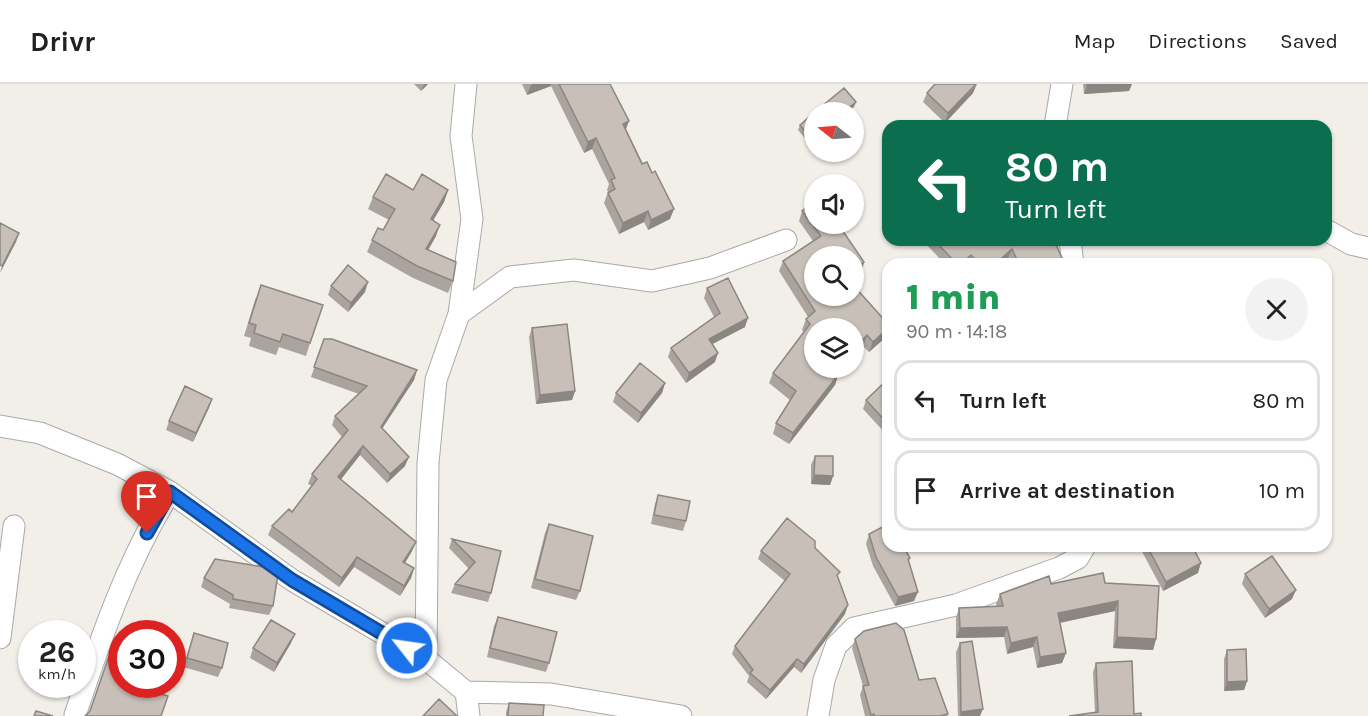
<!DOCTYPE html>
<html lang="en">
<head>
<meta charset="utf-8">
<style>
	body { margin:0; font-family:Karla,sans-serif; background:#f2f2f2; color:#222; height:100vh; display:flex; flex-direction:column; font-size:22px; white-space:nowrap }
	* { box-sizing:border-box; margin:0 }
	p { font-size:20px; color:#767676 }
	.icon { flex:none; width:33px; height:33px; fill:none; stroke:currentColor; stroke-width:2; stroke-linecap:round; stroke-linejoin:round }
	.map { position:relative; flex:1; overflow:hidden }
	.sheet { position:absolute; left:882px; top:174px; width:450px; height:294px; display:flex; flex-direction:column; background:#fff; border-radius:18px; box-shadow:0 2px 4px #0004 }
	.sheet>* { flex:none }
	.banner { position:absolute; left:882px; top:36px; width:450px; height:126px; border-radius:18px; box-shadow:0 2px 4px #0004; background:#0b6e4f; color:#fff; overflow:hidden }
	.needle { width:39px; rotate:287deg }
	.buttons { position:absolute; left:804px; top:18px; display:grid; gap:12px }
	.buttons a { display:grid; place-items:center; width:60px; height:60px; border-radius:50%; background:#fff; box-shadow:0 2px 4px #0004; font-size:30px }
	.speed { position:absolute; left:18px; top:536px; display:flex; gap:12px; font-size:30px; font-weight:700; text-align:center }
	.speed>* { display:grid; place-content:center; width:78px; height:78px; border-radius:50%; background:#fff; box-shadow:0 2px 4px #0004; line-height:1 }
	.speed small { font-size:15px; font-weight:400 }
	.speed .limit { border:9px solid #d22; background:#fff; color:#111 }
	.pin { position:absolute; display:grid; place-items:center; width:51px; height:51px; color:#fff; margin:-62px -26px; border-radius:50% 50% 50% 0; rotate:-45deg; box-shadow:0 0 6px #0007 }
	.pin .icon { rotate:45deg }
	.me { position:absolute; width:66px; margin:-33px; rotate:300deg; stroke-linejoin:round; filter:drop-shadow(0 0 4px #0008) }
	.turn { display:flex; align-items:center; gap:21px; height:126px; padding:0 24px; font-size:27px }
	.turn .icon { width:78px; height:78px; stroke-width:2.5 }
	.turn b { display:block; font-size:42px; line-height:51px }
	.round { display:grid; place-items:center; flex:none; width:63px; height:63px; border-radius:32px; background:#f2f2f2 }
	.summary { display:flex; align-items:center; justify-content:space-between; height:102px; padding:0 24px }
	h1 { font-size:36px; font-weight:800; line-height:45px; color:#1e9e55 }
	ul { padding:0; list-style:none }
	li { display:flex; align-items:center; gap:18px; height:81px; margin:0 12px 9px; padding:0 12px; border:3px solid #e0e0e0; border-radius:18px }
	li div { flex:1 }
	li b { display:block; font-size:22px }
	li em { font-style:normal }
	header { display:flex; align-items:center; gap:36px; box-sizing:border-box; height:84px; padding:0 30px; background:#fff; border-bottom:2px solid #e0e0e0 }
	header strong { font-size:28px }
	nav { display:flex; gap:33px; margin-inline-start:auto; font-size:21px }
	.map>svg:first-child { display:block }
</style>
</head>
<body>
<header>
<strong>Drivr</strong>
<nav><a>Map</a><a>Directions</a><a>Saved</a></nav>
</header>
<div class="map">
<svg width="1368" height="632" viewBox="0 0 1368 632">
	<rect width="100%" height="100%" fill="#f2efe9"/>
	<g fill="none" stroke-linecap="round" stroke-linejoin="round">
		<!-- minor casing -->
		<g stroke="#a9a9a9" stroke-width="23">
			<path id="minor" d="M 1055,42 L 1062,0
				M 1326,146 L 1351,160 L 1368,164
				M 1070,156 L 1073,180
				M 459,230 L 510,193 L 574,186 L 652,197 L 710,184 L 786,156
				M 0,342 L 40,349 L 117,380 L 170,408 L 292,496 L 426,575 L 466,608 L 469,632
				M 0,554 L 14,442
				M 426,575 L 428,379 L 436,296 L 459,230 L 472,135 L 461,52 L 466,0
				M 466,608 L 551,610 L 681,632
				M 75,631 C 101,554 127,477 170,408
				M 818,632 L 824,596 L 836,562 L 854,544 L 956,521 L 1059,484 L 1078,474 L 1085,462"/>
		</g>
		<!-- minor -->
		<use href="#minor" stroke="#fff" stroke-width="21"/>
	</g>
	<!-- wall -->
	<path fill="#aba49e" d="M 414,0 L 428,0 L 421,7 Z
		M 522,0 L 611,0 L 610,1 L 626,45 L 670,135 L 648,146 L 644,138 L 619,150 L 604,119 L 608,108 L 607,106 L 609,100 L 592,65 L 584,69 L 551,2 L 527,11 Z
		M 1083,0 L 1132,0 L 1129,7 L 1084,10 Z
		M 927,9 L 973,9 L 945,39 L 923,18 Z
		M 814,29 L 814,56 L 810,60 L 798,46 L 800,41 Z
		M 413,106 L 448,106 L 444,118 L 433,136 L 436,152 L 428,166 L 453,197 L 448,209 L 413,194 L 367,168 L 372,156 L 383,146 L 389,136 L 368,125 L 373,113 Z
		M 814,118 L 814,140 L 838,140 L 864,178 L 861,189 L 854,193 L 854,172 L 814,172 L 814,212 L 854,212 L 854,202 L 888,240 L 888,248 L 886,253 L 869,268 L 863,262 L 854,270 L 854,244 L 814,244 L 814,284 L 839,284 L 835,288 L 838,291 L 835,301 L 789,360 L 773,350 L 776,339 L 790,316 L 769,299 L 773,289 L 804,248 L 802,246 L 806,235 L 808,233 L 779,187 L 783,177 L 813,157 L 799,137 L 802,127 Z
		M 922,156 L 1054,156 L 1062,174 L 1060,180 L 1011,180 L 1008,174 L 1001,180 L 945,180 Z
		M 331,202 L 365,208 L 348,228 L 328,211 Z
		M 707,204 L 745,243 L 712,260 L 715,278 L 686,299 L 668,273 L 671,264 L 714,233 L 704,214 Z
		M 256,213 L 310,259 L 306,272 L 279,263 L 276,271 L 249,262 L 251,254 L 244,252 Z
		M 532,244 L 575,307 L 572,316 L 536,320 L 529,253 Z
		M 324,255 L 417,286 L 414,296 L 382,345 L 405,382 L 387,399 L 360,371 L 341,395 L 416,458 L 412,467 L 405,479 L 414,484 L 411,494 L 400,512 L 354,483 L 339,503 L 268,451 L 272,442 L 292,428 L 312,402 L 308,400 L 312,390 L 342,353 L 332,341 L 335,332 L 359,310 L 311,293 Z
		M 888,295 L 888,350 L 887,351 L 863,325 L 866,316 Z
		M 665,299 L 662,309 L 638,339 L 613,318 L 616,309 Z
		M 212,315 L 193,358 L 166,346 L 169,337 Z
		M 815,372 L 833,392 L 830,401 L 811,400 L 811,381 Z
		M 658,411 L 686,437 L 683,447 L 651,440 L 655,420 Z
		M 549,440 L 580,507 L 576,516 L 531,504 L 545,449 Z
		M 869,450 L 910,474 L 909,477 L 914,517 L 895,522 L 873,482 L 866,460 Z
		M 452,455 L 501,467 L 491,509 L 488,518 L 451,509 L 455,500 L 469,485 L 449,464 Z
		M 1139,462 L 1192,462 L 1198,489 L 1163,507 Z
		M 815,464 L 838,494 L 845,530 L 801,589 L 794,583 L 766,615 L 747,598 L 749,592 L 732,570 L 735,562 L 785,497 L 758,475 L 761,467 Z
		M 1245,490 L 1292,515 L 1265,534 L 1242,500 Z
		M 204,494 L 273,522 L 269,531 L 229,524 L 230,520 L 201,503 Z
		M 1105,499 L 1156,555 L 1153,566 L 1113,564 L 1115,527 L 1060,538 L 1066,569 L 1062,579 L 1037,584 L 1033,563 L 1007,570 L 1004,553 L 956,554 L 956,534 L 959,524 L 997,523 L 996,520 L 1000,510 L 1051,500 Z
		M 498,533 L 549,579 L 546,588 L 487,573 L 494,542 Z
		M 194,549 L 222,584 L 218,593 L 183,583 Z
		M 855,555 L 919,596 L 948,632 L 865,632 L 860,611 L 863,602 L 852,564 Z
		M 291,559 L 274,588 L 250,574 L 253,564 Z
		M 960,559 L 980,632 L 958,632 L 956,568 Z
		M 1227,566 L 1247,597 L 1244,606 L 1224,607 L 1224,575 Z
		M 1096,579 L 1134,630 L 1095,629 L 1093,588 Z
		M 509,619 L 543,632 L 506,632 L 506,628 Z"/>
	<!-- shaded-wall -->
	<path fill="#8b8681" d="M 424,0 L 428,0 L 421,7 Z
		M 533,0 L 551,0 L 551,2 L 527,11 L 531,1 Z
		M 977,0 L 973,9 L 945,39 L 948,29 Z
		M 1105,0 L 1132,0 L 1129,7 L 1084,10 L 1087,1 Z
		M 856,18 L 854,23 L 847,28 L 843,28 Z
		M 629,37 L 625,48 L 623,40 Z
		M 596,54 L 592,65 L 584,69 L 588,58 Z
		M 448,106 L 444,118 L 427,147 L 431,135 Z
		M 674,125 L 670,135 L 648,146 L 651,136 Z
		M 648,127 L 644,138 L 619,150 L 623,139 Z
		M 440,141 L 436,152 L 422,177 L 426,165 Z
		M 19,149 L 16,158 L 0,189 L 2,182 Z
		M 1012,165 L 1008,174 L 1001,180 L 995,180 Z
		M 971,171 L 968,180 L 961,180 Z
		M 1062,174 L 1060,180 L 1049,180 Z
		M 864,178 L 861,189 L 854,193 L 854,186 Z
		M 368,198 L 365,208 L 348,228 L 351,219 Z
		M 748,234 L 745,243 L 705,264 L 709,255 Z
		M 888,244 L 886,253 L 869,268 L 873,258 Z
		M 867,251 L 863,262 L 854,270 L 854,264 Z
		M 718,269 L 715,278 L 686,299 L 689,289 Z
		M 832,284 L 839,284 L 827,295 L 830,285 Z
		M 417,286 L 414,296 L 377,352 L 381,343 Z
		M 838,291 L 835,301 L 789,360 L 793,349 Z
		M 665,299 L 662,309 L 638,339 L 641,329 Z
		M 575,307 L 572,316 L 536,320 L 540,311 Z
		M 212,315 L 209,324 L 193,358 L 196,349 Z
		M 363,362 L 360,371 L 335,403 L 338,393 Z
		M 409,373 L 405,382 L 387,399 L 390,390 Z
		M 814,391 L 833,392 L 830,401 L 811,400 Z
		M 416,458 L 412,467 L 400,487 L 403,478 Z
		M 357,473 L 354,483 L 339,503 L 342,494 Z
		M 1201,479 L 1198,489 L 1163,507 L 1166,498 Z
		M 414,484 L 411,494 L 400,512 L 404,502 Z
		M 1296,506 L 1292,515 L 1265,534 L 1269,525 Z
		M 918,508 L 914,517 L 895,522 L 898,513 Z
		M 1118,517 L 1115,527 L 1055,540 L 1058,529 Z
		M 848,521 L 845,530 L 801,589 L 804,580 Z
		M 1007,543 L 1004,553 L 956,554 L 960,544 Z
		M 295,550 L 291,559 L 274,588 L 277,579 Z
		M 1037,553 L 1033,563 L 1007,570 L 1011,559 Z
		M 1117,553 L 1156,555 L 1153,566 L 1113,564 Z
		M 1066,569 L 1062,579 L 1037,584 L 1040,573 Z
		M 797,575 L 794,583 L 766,615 L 770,606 Z
		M 1247,597 L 1244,606 L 1224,607 L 1227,598 Z
		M 983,625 L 980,632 L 960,632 L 961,628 Z"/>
	<!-- building -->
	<path fill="#c7bfb8" stroke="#8b8681" stroke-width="1.5" d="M 559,0 L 610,0 L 629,37 L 623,40 L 642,80 L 647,78 L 652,89 L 655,87 L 674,125 L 651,136 L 648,127 L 623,139 L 608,109 L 615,105 L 611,96 L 615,94 L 596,54 L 588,58 Z
		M 935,0 L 976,0 L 948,29 L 927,9 Z
		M 1087,0 L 1105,0 L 1087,1 Z
		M 844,4 L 856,18 L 843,28 L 815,28 Z
		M 814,29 L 814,52 L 811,55 L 800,41 Z
		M 386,90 L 413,106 L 422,90 L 448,106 L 431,135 L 440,141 L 426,165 L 456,178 L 453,197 L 417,182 L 372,156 L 378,144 L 383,146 L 395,125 L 373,113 Z
		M 814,118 L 814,140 L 838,140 L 864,178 L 854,186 L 854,172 L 814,172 L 814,212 L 854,212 L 854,202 L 888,240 L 888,244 L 873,258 L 867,251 L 854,264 L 854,244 L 814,244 L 814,284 L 832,284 L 830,285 L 838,291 L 793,349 L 776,339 L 796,307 L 773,289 L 810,240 L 806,235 L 815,227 L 783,177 L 821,152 L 802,127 Z
		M 0,139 L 19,149 L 2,182 L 0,181 Z
		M 934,156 L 1054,156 L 1062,174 L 1049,180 L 1035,180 L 1033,176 L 1025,180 L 1019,180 L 1012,165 L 995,180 L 979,180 L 971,171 L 961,180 L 957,180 Z
		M 348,181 L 368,198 L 351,219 L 331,202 Z
		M 728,194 L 748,234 L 709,255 L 718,269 L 689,289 L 671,264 L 720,229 L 707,204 Z
		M 261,201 L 323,221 L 310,259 L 283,250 L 280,258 L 254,249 L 256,241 L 249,239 Z
		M 567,240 L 575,307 L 540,311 L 532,244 Z
		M 324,255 L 332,255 L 417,286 L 381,343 L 409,373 L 390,390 L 363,362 L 338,393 L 416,458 L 403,478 L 414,484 L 404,502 L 357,473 L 342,494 L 272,442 L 289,425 L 292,428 L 317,395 L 312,390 L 348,346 L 335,332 L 367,302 L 314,283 Z
		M 640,279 L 665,299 L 641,329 L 616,309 Z
		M 888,295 L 888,340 L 866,316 Z
		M 185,302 L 212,315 L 196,349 L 169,337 Z
		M 815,372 L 833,372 L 833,392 L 814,391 Z
		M 658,411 L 690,417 L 686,437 L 654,431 Z
		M 787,434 L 815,457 L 815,464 L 840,488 L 837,491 L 848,521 L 804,580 L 797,575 L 770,606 L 750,589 L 753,586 L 735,562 L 790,490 L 761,467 Z
		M 549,440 L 593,452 L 580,507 L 535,495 Z
		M 888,440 L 888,462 L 903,462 L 910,474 L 908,475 L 918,508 L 898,513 L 876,473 L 869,450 Z
		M 452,455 L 501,467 L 491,509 L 455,500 L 475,478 Z
		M 1147,462 L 1192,462 L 1201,479 L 1166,498 Z
		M 1272,472 L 1296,506 L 1269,525 L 1245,490 Z
		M 215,475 L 270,484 L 278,490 L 273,522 L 233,515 L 233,511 L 204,494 Z
		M 1103,489 L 1105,499 L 1159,502 L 1156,555 L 1117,553 L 1118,517 L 1058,529 L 1066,569 L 1040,573 L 1037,553 L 1011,559 L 1007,543 L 960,544 L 959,524 L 1003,522 L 1000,510 L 1049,492 L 1051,500 Z
		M 498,533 L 557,548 L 549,579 L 490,564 Z
		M 271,536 L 295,550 L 277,579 L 253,564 Z
		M 896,539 L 904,546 L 919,596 L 935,594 L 948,630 L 939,632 L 874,632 L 874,630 L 871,631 L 863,602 L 869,601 L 855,555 L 864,547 Z
		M 194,549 L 228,559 L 222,584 L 187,574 Z
		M 972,557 L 983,625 L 961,628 L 960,559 Z
		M 1246,565 L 1247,597 L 1227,598 L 1227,566 Z
		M 109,572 L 122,578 L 122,600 L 139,600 L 137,603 L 168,612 L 161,632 L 85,632 L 90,627 Z
		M 1132,577 L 1134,630 L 1141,629 L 1141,632 L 1069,632 L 1098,628 L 1096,579 Z
		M 439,615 L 457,632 L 423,632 Z
		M 509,619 L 544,621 L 543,632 L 508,632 Z
		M 36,627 L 53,632 L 34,632 Z"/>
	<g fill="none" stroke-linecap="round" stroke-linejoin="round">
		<!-- route casing -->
		<g stroke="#114b97" stroke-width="15">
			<path id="route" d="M 147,449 L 170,408 L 292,496 L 407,564"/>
		</g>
		<!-- route -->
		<use href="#route" stroke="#1a73e8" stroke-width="10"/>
	</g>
</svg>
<div class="buttons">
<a><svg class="needle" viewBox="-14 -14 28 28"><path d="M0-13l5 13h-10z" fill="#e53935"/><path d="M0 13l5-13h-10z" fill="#767676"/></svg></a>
<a><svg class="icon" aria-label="sound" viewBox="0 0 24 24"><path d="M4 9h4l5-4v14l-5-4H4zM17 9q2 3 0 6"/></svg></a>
<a><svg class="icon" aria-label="search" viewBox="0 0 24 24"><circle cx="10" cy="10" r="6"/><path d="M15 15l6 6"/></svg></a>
<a><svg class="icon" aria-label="layers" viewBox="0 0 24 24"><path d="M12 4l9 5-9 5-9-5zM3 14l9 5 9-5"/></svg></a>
</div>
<div class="speed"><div>26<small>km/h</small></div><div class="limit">30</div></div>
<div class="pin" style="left:147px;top:449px;background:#d93025"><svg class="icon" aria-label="arrive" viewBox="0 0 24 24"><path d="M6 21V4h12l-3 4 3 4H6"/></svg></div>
<svg class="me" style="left:407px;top:564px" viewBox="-20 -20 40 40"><circle r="17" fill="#1a73e8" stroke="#fff" stroke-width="3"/><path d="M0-11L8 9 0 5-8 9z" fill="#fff"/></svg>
<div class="banner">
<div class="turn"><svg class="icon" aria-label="left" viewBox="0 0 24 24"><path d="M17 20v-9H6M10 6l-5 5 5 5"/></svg><div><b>80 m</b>Turn left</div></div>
</div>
<section class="sheet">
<div class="summary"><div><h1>1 min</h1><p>90 m · 14:18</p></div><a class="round"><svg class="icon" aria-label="close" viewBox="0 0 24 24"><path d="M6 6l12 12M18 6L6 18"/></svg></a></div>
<ul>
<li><svg class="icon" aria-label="left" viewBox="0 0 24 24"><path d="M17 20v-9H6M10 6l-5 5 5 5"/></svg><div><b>Turn left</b></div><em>80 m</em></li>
<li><svg class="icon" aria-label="arrive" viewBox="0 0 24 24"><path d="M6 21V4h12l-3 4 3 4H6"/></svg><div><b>Arrive at destination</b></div><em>10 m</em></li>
</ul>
</section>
</div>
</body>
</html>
